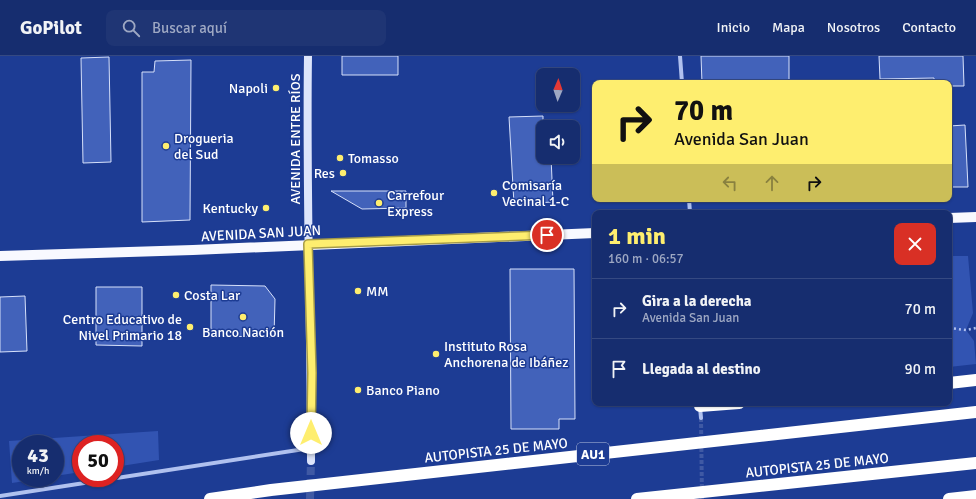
<!DOCTYPE html>
<html lang="es">
<head>
<meta charset="utf-8">
<style>
	body { margin:0; font-family:Signika,sans-serif; background:#1f3574; color:#f1f3f6; height:100vh; display:flex; flex-direction:column; font-size:15px; white-space:nowrap }
	* { box-sizing:border-box; margin:0 }
	p { font-size:13px; color:#9ea8c3 }
	.icon { flex:none; width:22px; height:22px; fill:none; stroke:currentColor; stroke-width:2; stroke-linecap:round; stroke-linejoin:round }
	.map { position:relative; flex:1; overflow:hidden }
	.panel { position:absolute; left:592px; top:154px; width:360px; height:196px; display:flex; flex-direction:column; background:#162d6f; border-radius:8px; box-shadow:0 1px 3px #0004,0 0 0 1px #354982 }
	.panel>* { flex:none }
	.top-card { position:absolute; left:592px; top:24px; width:360px; height:122px; border-radius:8px; box-shadow:0 1px 3px #0004,0 0 0 1px #354982; background:#feee6f; color:#111; overflow:hidden }
	.needle { width:26px; rotate:2deg }
	.tools { position:absolute; left:536px; top:12px; display:grid; gap:8px }
	.tools a { display:grid; place-items:center; width:44px; height:44px; border-radius:8px; background:#162d6f; box-shadow:0 1px 3px #0004,0 0 0 1px #354982; font-size:20px }
	.speed { position:absolute; left:12px; top:379px; display:flex; gap:8px; font-size:20px; font-weight:700; text-align:center }
	.speed>* { display:grid; place-content:center; width:52px; height:52px; border-radius:50%; background:#162d6f; box-shadow:0 1px 3px #0004,0 0 0 1px #354982; line-height:1 }
	.speed small { font-size:10px; font-weight:400 }
	.speed .limit { border:6px solid #d22; background:#fff; color:#111 }
	.pin { position:absolute; display:grid; place-items:center; width:34px; height:34px; color:#fff; margin:-17px; border:2px solid #fff; border-radius:50%; box-shadow:0 1px 4px #0007 }
	.me { position:absolute; width:44px; margin:-22px; rotate:0deg; stroke-linejoin:round; filter:drop-shadow(0 0 3px #0008) }
	.turn { display:flex; align-items:center; gap:14px; height:84px; padding:0 16px; font-size:18px }
	.turn .icon { width:52px; height:52px; stroke-width:2.5 }
	.turn b { display:block; font-size:28px; line-height:34px }
	.lanes { display:flex; align-items:center; height:38px; padding:0 16px; background:#0003; justify-content:center; gap:20px; direction:ltr }
	.lanes .off { opacity:.35 }
	.round { display:grid; place-items:center; flex:none; width:42px; height:42px; border-radius:8px; background:#1f3574 }
	.overview { display:flex; align-items:center; justify-content:space-between; height:68px; padding:0 16px }
	h1 { font-size:24px; font-weight:800; line-height:30px; color:#feee6f }
	ul { padding:0; list-style:none }
	li { display:flex; align-items:center; gap:12px; height:60px; padding:0 16px; border-top:1px solid #354982 }
	li div { flex:1 }
	li b { display:block; font-size:15px }
	li em { font-style:normal }
	header { display:flex; align-items:center; gap:24px; box-sizing:border-box; height:56px; padding:0 20px; background:#162d6f; border-bottom:1px solid #354982 }
	header strong { font-size:19px }
	nav { display:flex; gap:22px; margin-inline-start:auto; font-size:14px }
	.search { width:280px; height:36px; background:#1f3574; display:flex; align-items:center; gap:10px; box-sizing:border-box; padding:0 14px; border-radius:8px; color:#9ea8c3; font-size:15px }
	.map>svg:first-child { display:block }
</style>
</head>
<body>
<header>
<strong>GoPilot</strong>
<div class="search"><svg class="icon" aria-label="search" viewBox="0 0 24 24"><circle cx="10" cy="10" r="6"/><path d="M15 15l6 6"/></svg>Buscar aquí</div>
<nav><a>Inicio</a><a>Mapa</a><a>Nosotros</a><a>Contacto</a></nav>
</header>
<div class="map">
<svg width="976" height="443" viewBox="0 0 976 443">
	<rect width="100%" height="100%" fill="#1d3c94"/>
	<!-- green -->
	<path fill="#3254b2" d="M 949,200 L 968,200 L 973,257 L 966,274 L 974,285 L 976,308 L 949,311 Z
		M 158,375 L 159,404 L 115,411 L 115,388 L 81,388 L 81,416 L 55,420 L 55,388 L 21,388 L 21,422 L 45,422 L 12,427 L 9,385 Z"/>
	<!-- building -->
	<path fill="#4262ba" stroke="#d6e0fa" d="M 342,0 L 398,0 L 398,19 L 342,19 Z
		M 701,0 L 789,0 L 789,27 L 702,27 Z
		M 879,0 L 963,0 L 964,30 L 949,30 L 949,27 L 934,27 L 934,22 L 880,23 Z
		M 109,1 L 111,106 L 83,107 L 81,2 Z
		M 191,4 L 190,164 L 142,166 L 142,16 L 154,16 L 155,5 Z
		M 543,60 L 543,101 L 551,101 L 553,146 L 514,148 L 509,61 Z
		M 965,69 L 968,131 L 949,131 L 949,70 Z
		M 331,135 L 406,135 L 406,152 L 362,153 Z
		M 510,213 L 574,213 L 575,363 L 559,363 L 559,373 L 511,373 Z
		M 211,229 L 265,230 L 275,243 L 274,281 L 211,280 Z
		M 96,231 L 142,231 L 142,290 L 96,289 Z
		M 25,240 L 27,295 L 0,296 L 0,241 Z"/>
	<g fill="none" stroke-linecap="round" stroke-linejoin="round">
		<!-- street-tunnel -->
		<path stroke="#3f59a4" stroke-width="4" stroke-dasharray="4 2" stroke-linecap="butt" d="M 701,362 L 702,443"/>
		<!-- secondary-tunnel -->
		<path stroke="#3f59a4" stroke-width="8" stroke-dasharray="8 4" stroke-linecap="butt" d="M 310,443 L 311,405"/>
		<!-- path -->
		<path stroke="#b0c1ef" stroke-width="2.5" stroke-dasharray="2 3" stroke-linecap="butt" d="M 949,272 L 966,274 L 976,272"/>
		<!-- street -->
		<path stroke="#b0c1ef" stroke-width="4" d="M 680,0 L 682,27
			M 689,143 L 690,157
			M 700,351 L 701,362
			M 0,440 L 311,392"/>
		<!-- secondary -->
		<path stroke="#dde5fb" stroke-width="8" d="M 308,0 C 306,135 311,270 311,405"/>
		<!-- primary -->
		<path stroke="#f8f9ff" stroke-width="10" d="M 949,162 L 976,161
			M 0,200 L 193,194 L 595,177"/>
		<!-- highway -->
		<path stroke="#fff" stroke-width="12" d="M 949,327 L 976,324
			M 700,350 L 739,347
			M 949,443 L 976,440"/>
		<!-- highway-bridge -->
		<path stroke="#fff" stroke-width="12" d="M 210,443 L 271,434 L 976,356
			M 637,443 L 976,407"/>
	</g>
	<g fill="none" stroke-linecap="round" stroke-linejoin="round">
		<!-- route casing -->
		<g stroke="#a59b48" stroke-width="10">
			<path id="route" d="M 311,377 L 312,317 L 308,188 L 547,179"/>
		</g>
		<!-- route -->
		<use href="#route" stroke="#feee6f" stroke-width="7"/>
	</g>
	<!-- markers -->
	<g fill="#feee6f" stroke="#1d3c94" stroke-width="1.5">
		<circle cx="276" cy="32" r="4"/>
		<circle cx="166" cy="90" r="4"/>
		<circle cx="340" cy="102" r="4"/>
		<circle cx="343" cy="117" r="4"/>
		<circle cx="494" cy="137" r="4"/>
		<circle cx="379" cy="147" r="4"/>
		<circle cx="266" cy="152" r="4"/>
		<circle cx="358" cy="235" r="4"/>
		<circle cx="176" cy="239" r="4"/>
		<circle cx="243" cy="261" r="4"/>
		<circle cx="190" cy="271" r="4"/>
		<circle cx="436" cy="298" r="4"/>
		<circle cx="358" cy="334" r="4"/>
	</g>
	<g text-anchor="middle" stroke-width="3" stroke-linejoin="round" paint-order="stroke">
		<!-- shield labels -->
		<rect fill="#1d3c94" stroke="#bbc4df" stroke-width="1" x="577" y="387" width="32" height="22" rx="3"/>
		<g font-size="13" font-weight="bold" fill="#fff">
			<text x="593" y="403">AU1</text>
		</g>
		<!-- poi labels -->
		<g font-size="14" fill="#fff" stroke="#1d3c94" text-anchor="start">
			<text x="268" y="37" text-anchor="end">Napoli</text>
			<text x="174" y="87">Drogueria<tspan x="174" dy="16">del Sud</tspan></text>
			<text x="348" y="107">Tomasso</text>
			<text x="335" y="122" text-anchor="end">Res</text>
			<text x="502" y="134">Comisaría<tspan x="502" dy="16">Vecinal 1-C</tspan></text>
			<text x="387" y="144">Carrefour<tspan x="387" dy="16">Express</tspan></text>
			<text x="258" y="157" text-anchor="end">Kentucky</text>
			<text x="366" y="240">MM</text>
			<text x="184" y="244">Costa Lar</text>
			<text x="182" y="268" text-anchor="end">Centro Educativo de<tspan x="182" dy="16">Nivel Primario 18</tspan></text>
			<text x="243" y="281" text-anchor="middle">Banco Nación</text>
			<text x="444" y="295">Instituto Rosa<tspan x="444" dy="16">Anchorena de Ibáñez</tspan></text>
			<text x="366" y="339">Banco Piano</text>
		</g>
		<!-- street labels -->
		<g font-size="14" fill="#fff" stroke="#1d3c94">
			<text transform="translate(295 83) rotate(-90)" y="5">AVENIDA ENTRE RÍOS</text>
			<text transform="translate(261 177) rotate(-3)" y="5">AVENIDA SAN JUAN</text>
			<text transform="translate(496 394) rotate(-6)" y="5">AUTOPISTA 25 DE MAYO</text>
			<text transform="translate(817 409) rotate(-6)" y="5">AUTOPISTA 25 DE MAYO</text>
		</g>
	</g>
</svg>
<div class="tools">
<a><svg class="needle" viewBox="-14 -14 28 28"><path d="M0-13l5 13h-10z" fill="#e53935"/><path d="M0 13l5-13h-10z" fill="#9ea8c3"/></svg></a>
<a><svg class="icon" aria-label="sound" viewBox="0 0 24 24"><path d="M4 9h4l5-4v14l-5-4H4zM17 9q2 3 0 6"/></svg></a>
</div>
<div class="speed"><div>43<small>km/h</small></div><div class="limit">50</div></div>
<div class="pin" style="left:547px;top:179px;background:#d93025"><svg class="icon" aria-label="arrive" viewBox="0 0 24 24"><path d="M6 21V4h12l-3 4 3 4H6"/></svg></div>
<svg class="me" style="left:311px;top:377px" viewBox="-20 -20 40 40"><circle r="19" fill="#fff"/><path d="M0-13L10 11 0 6-10 11z" fill="#feee6f"/></svg>
<div class="top-card">
<div class="turn"><svg class="icon" aria-label="right" viewBox="0 0 24 24"><path d="M7 20v-9h11M14 6l5 5-5 5"/></svg><div><b>70 m</b>Avenida San Juan</div></div>
<div class="lanes"><svg class="icon off" aria-label="left" viewBox="0 0 24 24"><path d="M17 20v-9H6M10 6l-5 5 5 5"/></svg><svg class="icon off" aria-label="ahead" viewBox="0 0 24 24"><path d="M12 20V5M6 11l6-6 6 6"/></svg><svg class="icon" aria-label="right" viewBox="0 0 24 24"><path d="M7 20v-9h11M14 6l5 5-5 5"/></svg></div>
</div>
<section class="panel">
<div class="overview"><div><h1>1 min</h1><p>160 m · 06:57</p></div><a class="round" style="background:#d93025;color:#fff"><svg class="icon" aria-label="close" viewBox="0 0 24 24"><path d="M6 6l12 12M18 6L6 18"/></svg></a></div>
<ul>
<li><svg class="icon" aria-label="right" viewBox="0 0 24 24"><path d="M7 20v-9h11M14 6l5 5-5 5"/></svg><div><b>Gira a la derecha</b><p>Avenida San Juan</p></div><em>70 m</em></li>
<li><svg class="icon" aria-label="arrive" viewBox="0 0 24 24"><path d="M6 21V4h12l-3 4 3 4H6"/></svg><div><b>Llegada al destino</b></div><em>90 m</em></li>
</ul>
</section>
</div>
</body>
</html>
